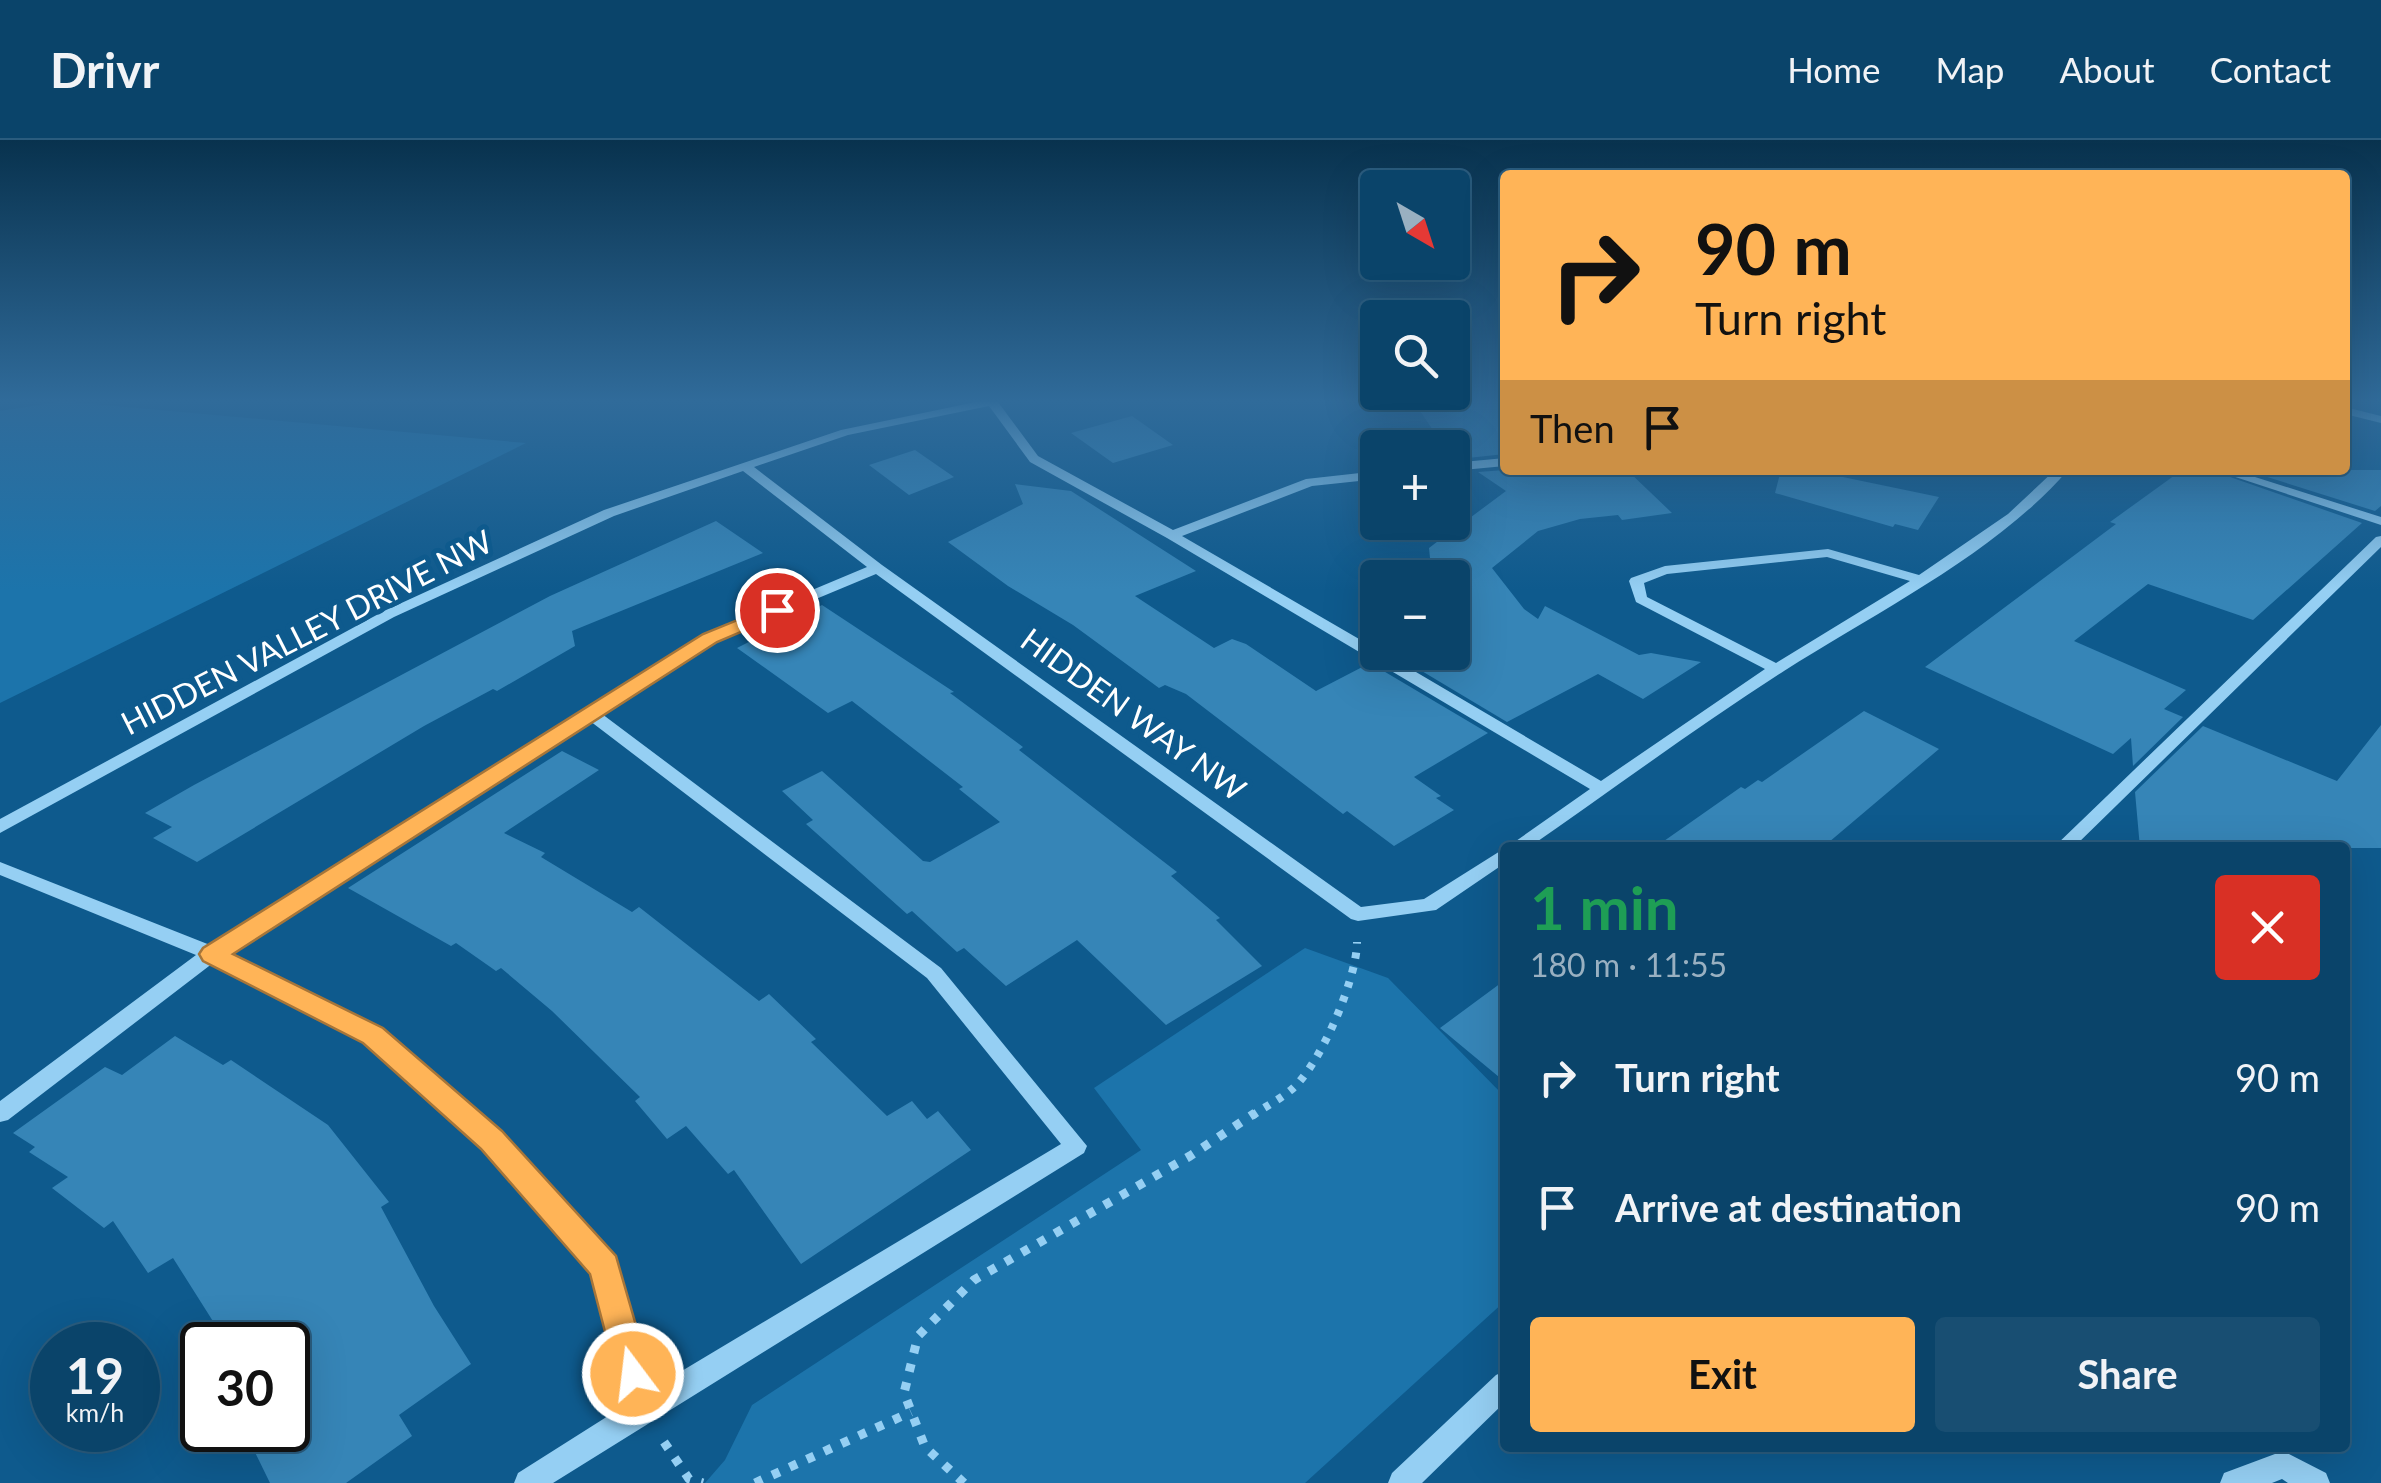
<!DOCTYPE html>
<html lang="en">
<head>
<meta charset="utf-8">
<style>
	body { margin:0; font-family:Lato,sans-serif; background:#184e72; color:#f1f3f6; height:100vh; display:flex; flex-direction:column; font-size:38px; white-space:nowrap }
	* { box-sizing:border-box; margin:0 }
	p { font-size:32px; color:#99b0c1 }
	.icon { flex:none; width:55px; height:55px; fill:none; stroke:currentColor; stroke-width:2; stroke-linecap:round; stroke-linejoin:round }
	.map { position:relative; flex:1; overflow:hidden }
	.side { position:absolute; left:1500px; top:702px; width:850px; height:610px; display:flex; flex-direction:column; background:#0a446a; border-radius:10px; box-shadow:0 10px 40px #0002,0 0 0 2px #2a5c7e }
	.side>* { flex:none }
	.hud { position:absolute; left:1500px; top:30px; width:850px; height:305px; border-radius:10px; box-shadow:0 10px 40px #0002,0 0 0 2px #2a5c7e; background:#ffb457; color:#111; overflow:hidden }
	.needle { width:65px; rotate:141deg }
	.fabs { position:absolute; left:1360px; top:30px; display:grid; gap:20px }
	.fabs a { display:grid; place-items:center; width:110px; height:110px; border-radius:10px; background:#0a446a; box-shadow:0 10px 40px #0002,0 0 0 2px #2a5c7e; font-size:50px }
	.speed { position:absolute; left:30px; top:1182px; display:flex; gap:20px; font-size:50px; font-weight:700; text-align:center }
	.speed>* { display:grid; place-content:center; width:130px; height:130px; border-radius:50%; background:#0a446a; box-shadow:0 10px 40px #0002,0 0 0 2px #2a5c7e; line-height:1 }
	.speed small { font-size:25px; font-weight:400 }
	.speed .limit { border:5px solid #111; border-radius:15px; background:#fff; color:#111 }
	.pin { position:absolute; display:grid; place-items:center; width:85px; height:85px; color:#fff; margin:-42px; border:5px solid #fff; border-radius:50%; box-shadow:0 2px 10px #0007 }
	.me { position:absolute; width:110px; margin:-55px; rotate:345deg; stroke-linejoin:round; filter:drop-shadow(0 0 8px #0008) }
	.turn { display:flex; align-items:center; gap:35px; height:210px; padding:0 30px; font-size:45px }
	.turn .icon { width:130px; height:130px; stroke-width:2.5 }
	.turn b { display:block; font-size:70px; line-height:85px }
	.then { display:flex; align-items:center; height:95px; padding:0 30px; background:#0003; gap:20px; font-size:38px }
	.round { display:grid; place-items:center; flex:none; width:105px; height:105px; border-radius:10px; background:#184e72 }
	.headline { display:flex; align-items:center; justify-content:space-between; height:170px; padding:0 30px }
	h1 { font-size:60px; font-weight:700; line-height:75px; color:#1e9e55 }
	.primary-button { display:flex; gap:20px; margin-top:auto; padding:20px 30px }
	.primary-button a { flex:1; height:115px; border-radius:10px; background:#ffb457; color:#111; font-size:40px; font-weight:700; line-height:115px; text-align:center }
	.primary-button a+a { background:#184e72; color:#f1f3f6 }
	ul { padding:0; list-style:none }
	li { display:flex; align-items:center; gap:30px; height:130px; padding:0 30px }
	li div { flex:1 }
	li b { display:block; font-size:38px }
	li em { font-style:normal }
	header { display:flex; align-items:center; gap:60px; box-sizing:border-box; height:140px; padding:0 50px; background:#0a446a; border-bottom:2px solid #2a5c7e }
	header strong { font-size:48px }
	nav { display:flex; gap:55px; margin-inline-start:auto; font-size:35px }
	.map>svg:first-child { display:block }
</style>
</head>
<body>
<header>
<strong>Drivr</strong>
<nav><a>Home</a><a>Map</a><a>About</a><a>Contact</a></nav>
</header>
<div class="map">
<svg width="2381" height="1343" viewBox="0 0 2381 1343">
	<rect width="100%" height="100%" fill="#0e5a8d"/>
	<!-- green -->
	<path fill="#1c74ab" d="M 58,262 L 71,262 L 526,303 L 0,563 L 0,271 Z
		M 1305,808 L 1388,838 L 1505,957 L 1505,1161 L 1305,1343 L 705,1343 L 725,1320 L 752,1265 L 1141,1010 L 1094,948 Z"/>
	<!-- building -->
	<path fill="#3685b7" d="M 1414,262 L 1505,262 L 1505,314 L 1458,319 L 1452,315 L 1452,308 L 1445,308 Z
		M 1132,276 L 1173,305 L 1113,323 L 1071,293 Z
		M 915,310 L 954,337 L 909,355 L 869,325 Z
		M 1505,330 L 1627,330 L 1672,373 L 1622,380 L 1618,375 L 1580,379 L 1538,391 L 1492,428 L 1524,469 L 1538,479 L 1545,466 L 1639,515 L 1651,513 L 1701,522 L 1643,559 L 1598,534 L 1507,582 L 1390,512 L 1452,512 L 1452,438 L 1432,438 L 1429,408 L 1446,395 L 1452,396 L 1452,377 L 1459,386 L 1506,351 L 1478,332 Z
		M 1781,330 L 1809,330 L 1939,357 L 1918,390 L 1895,384 L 1893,387 L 1775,353 Z
		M 2182,330 L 2210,330 L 2362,383 L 2253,480 L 2148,444 L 2074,501 L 2186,550 L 2164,569 L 2183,577 L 2133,626 L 2131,598 L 2113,614 L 1925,527 L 2116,384 L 2110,382 Z
		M 2245,330 L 2381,330 L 2381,366 L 2375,371 Z
		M 1015,344 L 1071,351 L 1196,431 L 1135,456 L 1214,508 L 1232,499 L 1246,504 L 1316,551 L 1370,523 L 1488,593 L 1414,637 L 1441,656 L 1436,658 L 1454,670 L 1394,706 L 1347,671 L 1343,674 L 1186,554 L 1165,545 L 1159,548 L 1073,485 L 1008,446 L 948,402 L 1023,364 Z
		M 716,381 L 763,413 L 572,491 L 575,506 L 497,551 L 493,549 L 424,586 L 197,722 L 153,698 L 172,687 L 145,673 L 194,645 L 550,456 Z
		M 822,465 L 954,552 L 950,553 L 1023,607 L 1019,610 L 1177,732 L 1171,736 L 1220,778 L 1216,780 L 1262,826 L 1166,885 L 1077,800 L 1006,846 L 964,808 L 957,812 L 912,771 L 907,774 L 806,684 L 813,680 L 782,651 L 822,631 L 923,721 L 930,722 L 1000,682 L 959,649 L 963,647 L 852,561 L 828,573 L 737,508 Z
		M 1864,571 L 1939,609 L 1822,708 L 1654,708 L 1741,647 L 1745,649 L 1758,640 L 1762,642 Z
		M 2381,585 L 2381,708 L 2140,708 L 2135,652 L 2203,586 L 2337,641 Z
		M 562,611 L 599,630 L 504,693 L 545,713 L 541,717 L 632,772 L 639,767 L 759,861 L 769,854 L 816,899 L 811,902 L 887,976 L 912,961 L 927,979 L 938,971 L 971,1010 L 801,1124 L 734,1030 L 728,1034 L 686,986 L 667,999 L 635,961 L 640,957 L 552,871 L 501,828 L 496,831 L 456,803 L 451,806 L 348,748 Z
		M 1505,840 L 1505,942 L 1440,888 Z
		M 175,896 L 223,925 L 231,920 L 328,985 L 389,1062 L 381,1067 L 434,1166 L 471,1224 L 399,1275 L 412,1296 L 346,1343 L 270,1343 L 251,1304 L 271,1290 L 288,1290 L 288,1205 L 228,1205 L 173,1118 L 148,1133 L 113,1081 L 104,1088 L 52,1048 L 68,1037 L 29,1012 L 35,1007 L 13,993 L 105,927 L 122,935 Z"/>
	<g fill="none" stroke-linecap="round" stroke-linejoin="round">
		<!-- path-far1 -->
		<path stroke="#95cff3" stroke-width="8" stroke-dasharray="6 9" stroke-linecap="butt" d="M 1252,976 C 1264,967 1279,960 1291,950 C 1320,926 1357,839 1357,802"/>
		<!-- path -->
		<path stroke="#95cff3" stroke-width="9" stroke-dasharray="8 11" stroke-linecap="butt" d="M 664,1302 L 689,1339 L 703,1343
			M 755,1343 L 911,1272
			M 964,1343 L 925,1307 L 904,1253 L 918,1196 L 974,1140 L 1190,1016 L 1255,973"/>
		<!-- minor -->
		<path fill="#95cff3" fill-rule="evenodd" d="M 976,262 L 998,262 L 1038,316 L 1173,390 L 1306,339 L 1378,331 L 1378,339 L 1312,346 L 1182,396 L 1378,510 L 1378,512 L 1382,512 L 1601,641 L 1765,529 L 1636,462 L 1629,441 L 1631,438 L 1665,426 L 1828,409 L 1919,435 L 2008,374 L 2055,330 L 2068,330 C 1995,414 1878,471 1784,531 C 1697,587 1613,649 1528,708 L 1506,708 L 1590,649 L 1167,398 L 1030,322 L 989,266 L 848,295 L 754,327 L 882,425 L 1361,767 L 1424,759 L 1505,708 L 1505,723 L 1436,770 L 1358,781 L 1351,779 L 876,434 L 715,501 L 602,574 L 941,828 L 1087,1006 L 1084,1013 L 553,1343 L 514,1343 L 518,1333 L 627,1264 L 593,1131 L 484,1007 L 366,901 L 213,823 L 8,980 L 0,982 L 0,961 L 196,815 L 0,735 L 0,722 L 210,805 L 705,495 L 867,427 L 743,331 L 614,376 L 394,477 L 0,693 L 0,679 L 384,471 L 604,370 L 841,290 ZM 1827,417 L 1910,441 L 1776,523 L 1647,457 L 1644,443 L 1667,434 ZM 590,581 L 927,838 L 1061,1004 L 650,1250 L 613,1118 L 500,993 L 380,889 L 228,813 Z
			M 2345,267 L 2381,276 L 2381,283 L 2345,274 Z
			M 1505,318 L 1505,326 L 1452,331 L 1452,323 Z
			M 2214,330 L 2233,330 L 2381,377 L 2381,385 Z
			M 2381,396 L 2381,407 L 2073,708 L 2053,708 L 2376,397 Z
			M 1505,1231 L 1505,1262 L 1422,1343 L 1388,1343 L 1392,1333 L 1496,1235 Z
			M 2283,1311 L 2326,1333 L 2330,1343 L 2288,1343 L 2282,1339 L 2272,1343 L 2220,1343 L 2224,1333 Z"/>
	</g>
	<!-- sky -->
	<linearGradient id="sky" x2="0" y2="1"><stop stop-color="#08324e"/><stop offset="0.58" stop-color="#306b9a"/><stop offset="1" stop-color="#306b9a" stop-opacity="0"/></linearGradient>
	<rect width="2381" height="450" fill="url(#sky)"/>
	<!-- route -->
	<path fill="#ffb457" stroke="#a67539" stroke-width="2.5" d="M 777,464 L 786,470 L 783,474 L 717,502 L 233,814 L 383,888 L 502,991 L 616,1116 L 650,1234 L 645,1246 L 633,1250 L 621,1246 L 616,1234 L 590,1134 L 481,1009 L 363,903 L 203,821 L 199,814 L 203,808 L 703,494 Z"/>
	<g text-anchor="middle" stroke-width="10" stroke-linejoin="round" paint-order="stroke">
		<!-- street labels -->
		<g font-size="32" fill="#fff" stroke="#0e5a8d">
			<text transform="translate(307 493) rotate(-27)" y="11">HIDDEN VALLEY DRIVE NW</text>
			<text transform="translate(1133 575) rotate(36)" y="11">HIDDEN WAY NW</text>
		</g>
	</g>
</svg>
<div class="fabs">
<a><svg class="needle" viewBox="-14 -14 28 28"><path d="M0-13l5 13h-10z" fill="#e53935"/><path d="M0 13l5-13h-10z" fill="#99b0c1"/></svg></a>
<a><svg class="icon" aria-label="search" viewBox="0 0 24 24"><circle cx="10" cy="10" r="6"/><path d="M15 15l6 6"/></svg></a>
<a>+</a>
<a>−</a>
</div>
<div class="speed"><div>19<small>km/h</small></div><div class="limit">30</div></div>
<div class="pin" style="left:777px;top:470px;background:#d93025"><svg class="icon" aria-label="arrive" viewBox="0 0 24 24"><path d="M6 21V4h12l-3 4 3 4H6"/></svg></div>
<svg class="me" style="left:633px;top:1234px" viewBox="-20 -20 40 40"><circle r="17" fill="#ffb457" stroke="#fff" stroke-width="3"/><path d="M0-11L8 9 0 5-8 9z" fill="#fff"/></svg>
<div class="hud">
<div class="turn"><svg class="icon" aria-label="right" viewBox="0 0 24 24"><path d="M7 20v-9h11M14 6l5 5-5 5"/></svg><div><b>90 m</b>Turn right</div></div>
<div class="then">Then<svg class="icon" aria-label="arrive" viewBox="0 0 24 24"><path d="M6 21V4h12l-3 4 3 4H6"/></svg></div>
</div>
<section class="side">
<div class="headline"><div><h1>1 min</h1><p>180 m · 11:55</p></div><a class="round" style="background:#d93025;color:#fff"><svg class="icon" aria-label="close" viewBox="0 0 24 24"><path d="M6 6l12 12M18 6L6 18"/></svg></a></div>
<ul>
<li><svg class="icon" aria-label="right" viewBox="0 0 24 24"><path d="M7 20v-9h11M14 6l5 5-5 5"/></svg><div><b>Turn right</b></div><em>90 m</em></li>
<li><svg class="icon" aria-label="arrive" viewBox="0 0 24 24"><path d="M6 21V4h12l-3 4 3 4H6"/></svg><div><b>Arrive at destination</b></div><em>90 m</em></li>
</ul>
<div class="primary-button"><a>Exit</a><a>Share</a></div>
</section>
</div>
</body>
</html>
